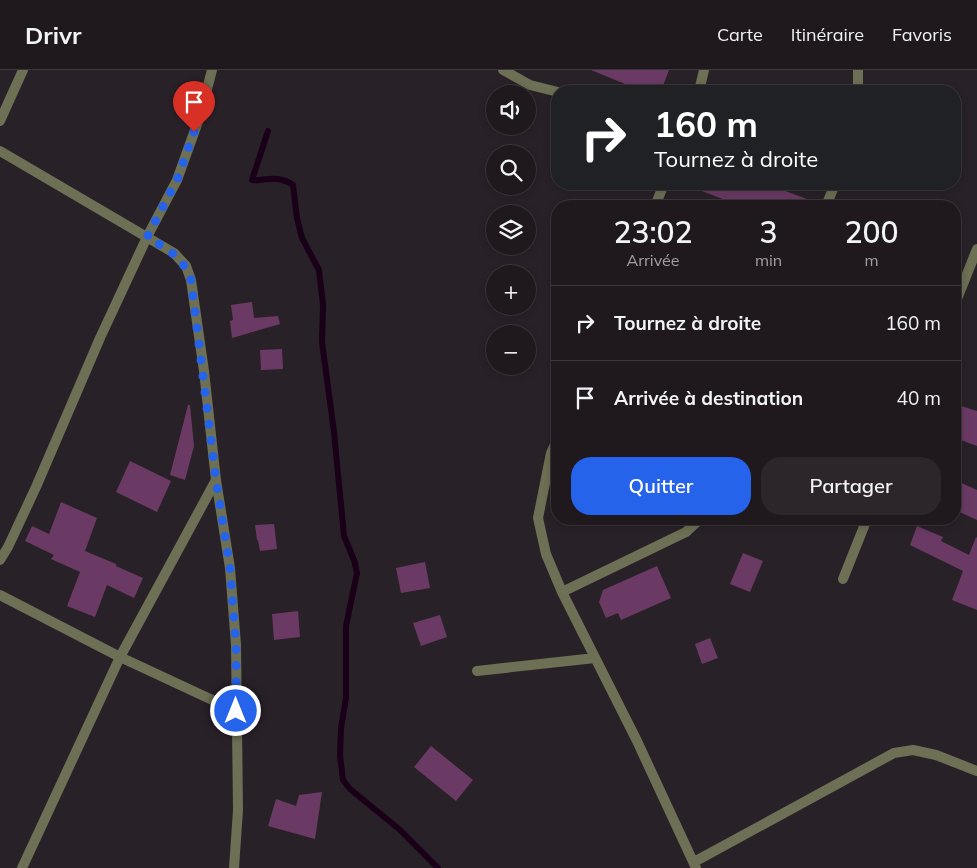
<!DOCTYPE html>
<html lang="fr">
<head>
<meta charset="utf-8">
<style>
	body { margin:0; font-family:Mulish,sans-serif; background:#2c262b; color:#f1f3f6; height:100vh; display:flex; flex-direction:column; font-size:19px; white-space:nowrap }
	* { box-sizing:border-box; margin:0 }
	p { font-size:16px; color:#a1a0a4 }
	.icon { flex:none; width:28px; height:28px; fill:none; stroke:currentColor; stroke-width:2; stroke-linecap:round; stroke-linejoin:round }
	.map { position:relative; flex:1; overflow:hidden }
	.panel { position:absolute; left:551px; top:130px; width:410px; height:325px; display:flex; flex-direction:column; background:#1f191e; border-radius:20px; box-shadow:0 2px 8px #0003,0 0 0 1px #3c383c }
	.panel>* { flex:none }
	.top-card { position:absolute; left:551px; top:15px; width:410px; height:105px; border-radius:20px; box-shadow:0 2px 8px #0003,0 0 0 1px #3c383c; background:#202124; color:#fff; overflow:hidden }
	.controls { position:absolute; left:486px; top:15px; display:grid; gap:10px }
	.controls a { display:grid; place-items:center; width:50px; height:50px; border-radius:50%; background:#1f191e; box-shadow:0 2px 8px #0003,0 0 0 1px #3c383c; font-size:25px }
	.pin { position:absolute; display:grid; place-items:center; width:42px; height:42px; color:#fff; margin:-51px -21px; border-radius:50% 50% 50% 0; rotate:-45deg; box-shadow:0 0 5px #0007 }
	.pin .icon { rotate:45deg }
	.me { position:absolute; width:55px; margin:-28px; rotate:0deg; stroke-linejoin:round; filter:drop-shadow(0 0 4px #0008) }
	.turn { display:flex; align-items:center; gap:18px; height:105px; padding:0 20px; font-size:22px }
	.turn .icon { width:65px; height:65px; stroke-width:2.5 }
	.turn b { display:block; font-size:35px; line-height:42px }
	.eta { display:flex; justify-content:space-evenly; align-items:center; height:85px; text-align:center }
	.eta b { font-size:30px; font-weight:600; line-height:35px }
	.primary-button { display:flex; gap:10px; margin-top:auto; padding:10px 20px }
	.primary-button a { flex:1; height:58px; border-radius:20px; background:#2563eb; color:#fff; font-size:20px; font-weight:600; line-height:58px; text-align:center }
	.primary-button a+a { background:#2c262b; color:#f1f3f6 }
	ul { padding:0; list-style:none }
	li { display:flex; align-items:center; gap:15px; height:75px; padding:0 20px; border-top:1px solid #3c383c }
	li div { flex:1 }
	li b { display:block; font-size:19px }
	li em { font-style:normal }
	header { display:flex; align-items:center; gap:30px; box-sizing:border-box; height:70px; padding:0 25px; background:#1f191e; border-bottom:1px solid #3c383c }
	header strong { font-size:24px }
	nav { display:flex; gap:28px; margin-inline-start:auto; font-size:18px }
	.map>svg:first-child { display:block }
</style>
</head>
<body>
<header>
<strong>Drivr</strong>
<nav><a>Carte</a><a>Itinéraire</a><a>Favoris</a></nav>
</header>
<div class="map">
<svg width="977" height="798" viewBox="0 0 977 798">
	<rect width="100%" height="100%" fill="#292128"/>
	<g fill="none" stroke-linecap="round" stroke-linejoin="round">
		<!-- stream -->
		<path stroke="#190018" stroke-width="6" d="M 268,61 L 252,110 C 258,111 262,109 269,109 C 276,108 287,110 293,115 L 297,148 L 302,168 L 319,200 L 323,235 L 322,272 L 334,362 L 344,466 L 354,490 L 357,503 L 346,556 L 346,628 L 341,658 L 340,686 L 343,710 L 350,719 L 399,759 L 438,798"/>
	</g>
	<!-- building -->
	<path fill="#6a3a64" d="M 591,0 L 669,0 L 661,21 L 642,21 Z
		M 687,114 L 767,114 L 820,134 L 819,136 L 741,136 L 686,115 Z
		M 252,232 L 254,248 L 278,246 L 280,254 L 232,268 L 230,251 L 233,250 L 231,235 Z
		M 282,279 L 283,299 L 261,300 L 260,280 Z
		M 955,334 L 977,341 L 977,376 L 955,368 Z
		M 188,335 L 190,335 L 194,376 L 185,410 L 170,405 Z
		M 130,391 L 171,411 L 157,442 L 116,422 Z
		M 955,410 L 977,420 L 977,450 L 955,440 Z
		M 61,432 L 97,448 L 85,481 L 116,494 L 116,496 L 143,508 L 134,528 L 107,515 L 95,547 L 67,536 L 80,502 L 51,489 L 54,485 L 25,471 L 32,456 L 49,464 Z
		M 274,454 L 277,479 L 260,481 L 258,470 L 257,470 L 255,455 Z
		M 917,456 L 943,467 L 941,471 L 969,485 L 976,467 L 977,468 L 977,540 L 952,530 L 963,501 L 910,475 Z
		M 743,483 L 763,491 L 750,522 L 730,514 Z
		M 425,492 L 430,518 L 401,523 L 396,498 Z
		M 657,496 L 671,528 L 621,550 L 618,543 L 606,548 L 599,532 L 603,520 Z
		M 298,541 L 300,567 L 274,570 L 272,544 Z
		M 440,545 L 447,567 L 421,576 L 413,553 Z
		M 710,568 L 718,588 L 702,594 L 695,574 Z
		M 431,676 L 473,710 L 456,731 L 414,697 Z
		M 322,722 L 315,769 L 268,756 L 276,729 L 296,736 L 299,725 Z"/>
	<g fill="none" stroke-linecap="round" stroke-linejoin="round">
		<!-- minor -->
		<path stroke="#6d7054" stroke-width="10" d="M 503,0 L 530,15 L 558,22
			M 858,0 L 858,21
			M 699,21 L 704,0
			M 0,51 L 23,0
			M 0,81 L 174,183 L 186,196 L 191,210 L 204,301 L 216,410 L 230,498 L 236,575 L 238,740 L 234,798
			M 655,136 L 664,114
			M 826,136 L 835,114
			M 955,234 L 977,179
			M 558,368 L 551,383 L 538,448 L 546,484 L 562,522 L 637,671 L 696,798
			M 0,490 L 8,477 L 36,417 L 100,268 L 147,167 L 177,110 L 200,46 L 212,0
			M 843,509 L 867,449
			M 562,522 L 686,462 L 700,449
			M 0,525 L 120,587 L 236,641
			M 477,601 L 595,588
			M 694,792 L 894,683 L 913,680 L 936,685 L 977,701
			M 22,798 L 120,587 L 216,410"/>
	</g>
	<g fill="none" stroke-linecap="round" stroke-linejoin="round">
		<!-- route -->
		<path stroke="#2563eb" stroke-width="9" stroke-dasharray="0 16.2" d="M 194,62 L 177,110 L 147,167 C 169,180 182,186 191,210 L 216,410 L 230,498 L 236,575 L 236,641"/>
	</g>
</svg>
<div class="controls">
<a><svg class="icon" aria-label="sound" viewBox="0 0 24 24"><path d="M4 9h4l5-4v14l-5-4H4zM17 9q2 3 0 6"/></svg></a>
<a><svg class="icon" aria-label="search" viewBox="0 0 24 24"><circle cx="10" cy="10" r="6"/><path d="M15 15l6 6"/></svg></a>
<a><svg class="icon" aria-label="layers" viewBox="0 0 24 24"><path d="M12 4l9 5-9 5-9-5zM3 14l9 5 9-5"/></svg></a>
<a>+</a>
<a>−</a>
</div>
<div class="pin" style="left:194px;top:62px;background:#d93025"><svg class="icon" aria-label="arrive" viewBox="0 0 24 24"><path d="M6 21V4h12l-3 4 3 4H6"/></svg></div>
<svg class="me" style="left:236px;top:641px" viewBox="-20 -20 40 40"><circle r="17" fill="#2563eb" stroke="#fff" stroke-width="3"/><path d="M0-11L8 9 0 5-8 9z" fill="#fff"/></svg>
<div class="top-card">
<div class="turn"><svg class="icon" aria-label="right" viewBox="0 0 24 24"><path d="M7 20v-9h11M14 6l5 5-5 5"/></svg><div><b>160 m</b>Tournez à droite</div></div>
</div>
<section class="panel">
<div class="eta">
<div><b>23:02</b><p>Arrivée</p></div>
<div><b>3</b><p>min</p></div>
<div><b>200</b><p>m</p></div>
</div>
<ul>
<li><svg class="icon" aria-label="right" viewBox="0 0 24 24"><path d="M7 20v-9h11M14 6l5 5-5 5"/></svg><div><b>Tournez à droite</b></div><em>160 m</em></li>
<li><svg class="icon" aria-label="arrive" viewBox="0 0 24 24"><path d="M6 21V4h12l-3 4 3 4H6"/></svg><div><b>Arrivée à destination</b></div><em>40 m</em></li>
</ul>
<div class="primary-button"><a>Quitter</a><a>Partager</a></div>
</section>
</div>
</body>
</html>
